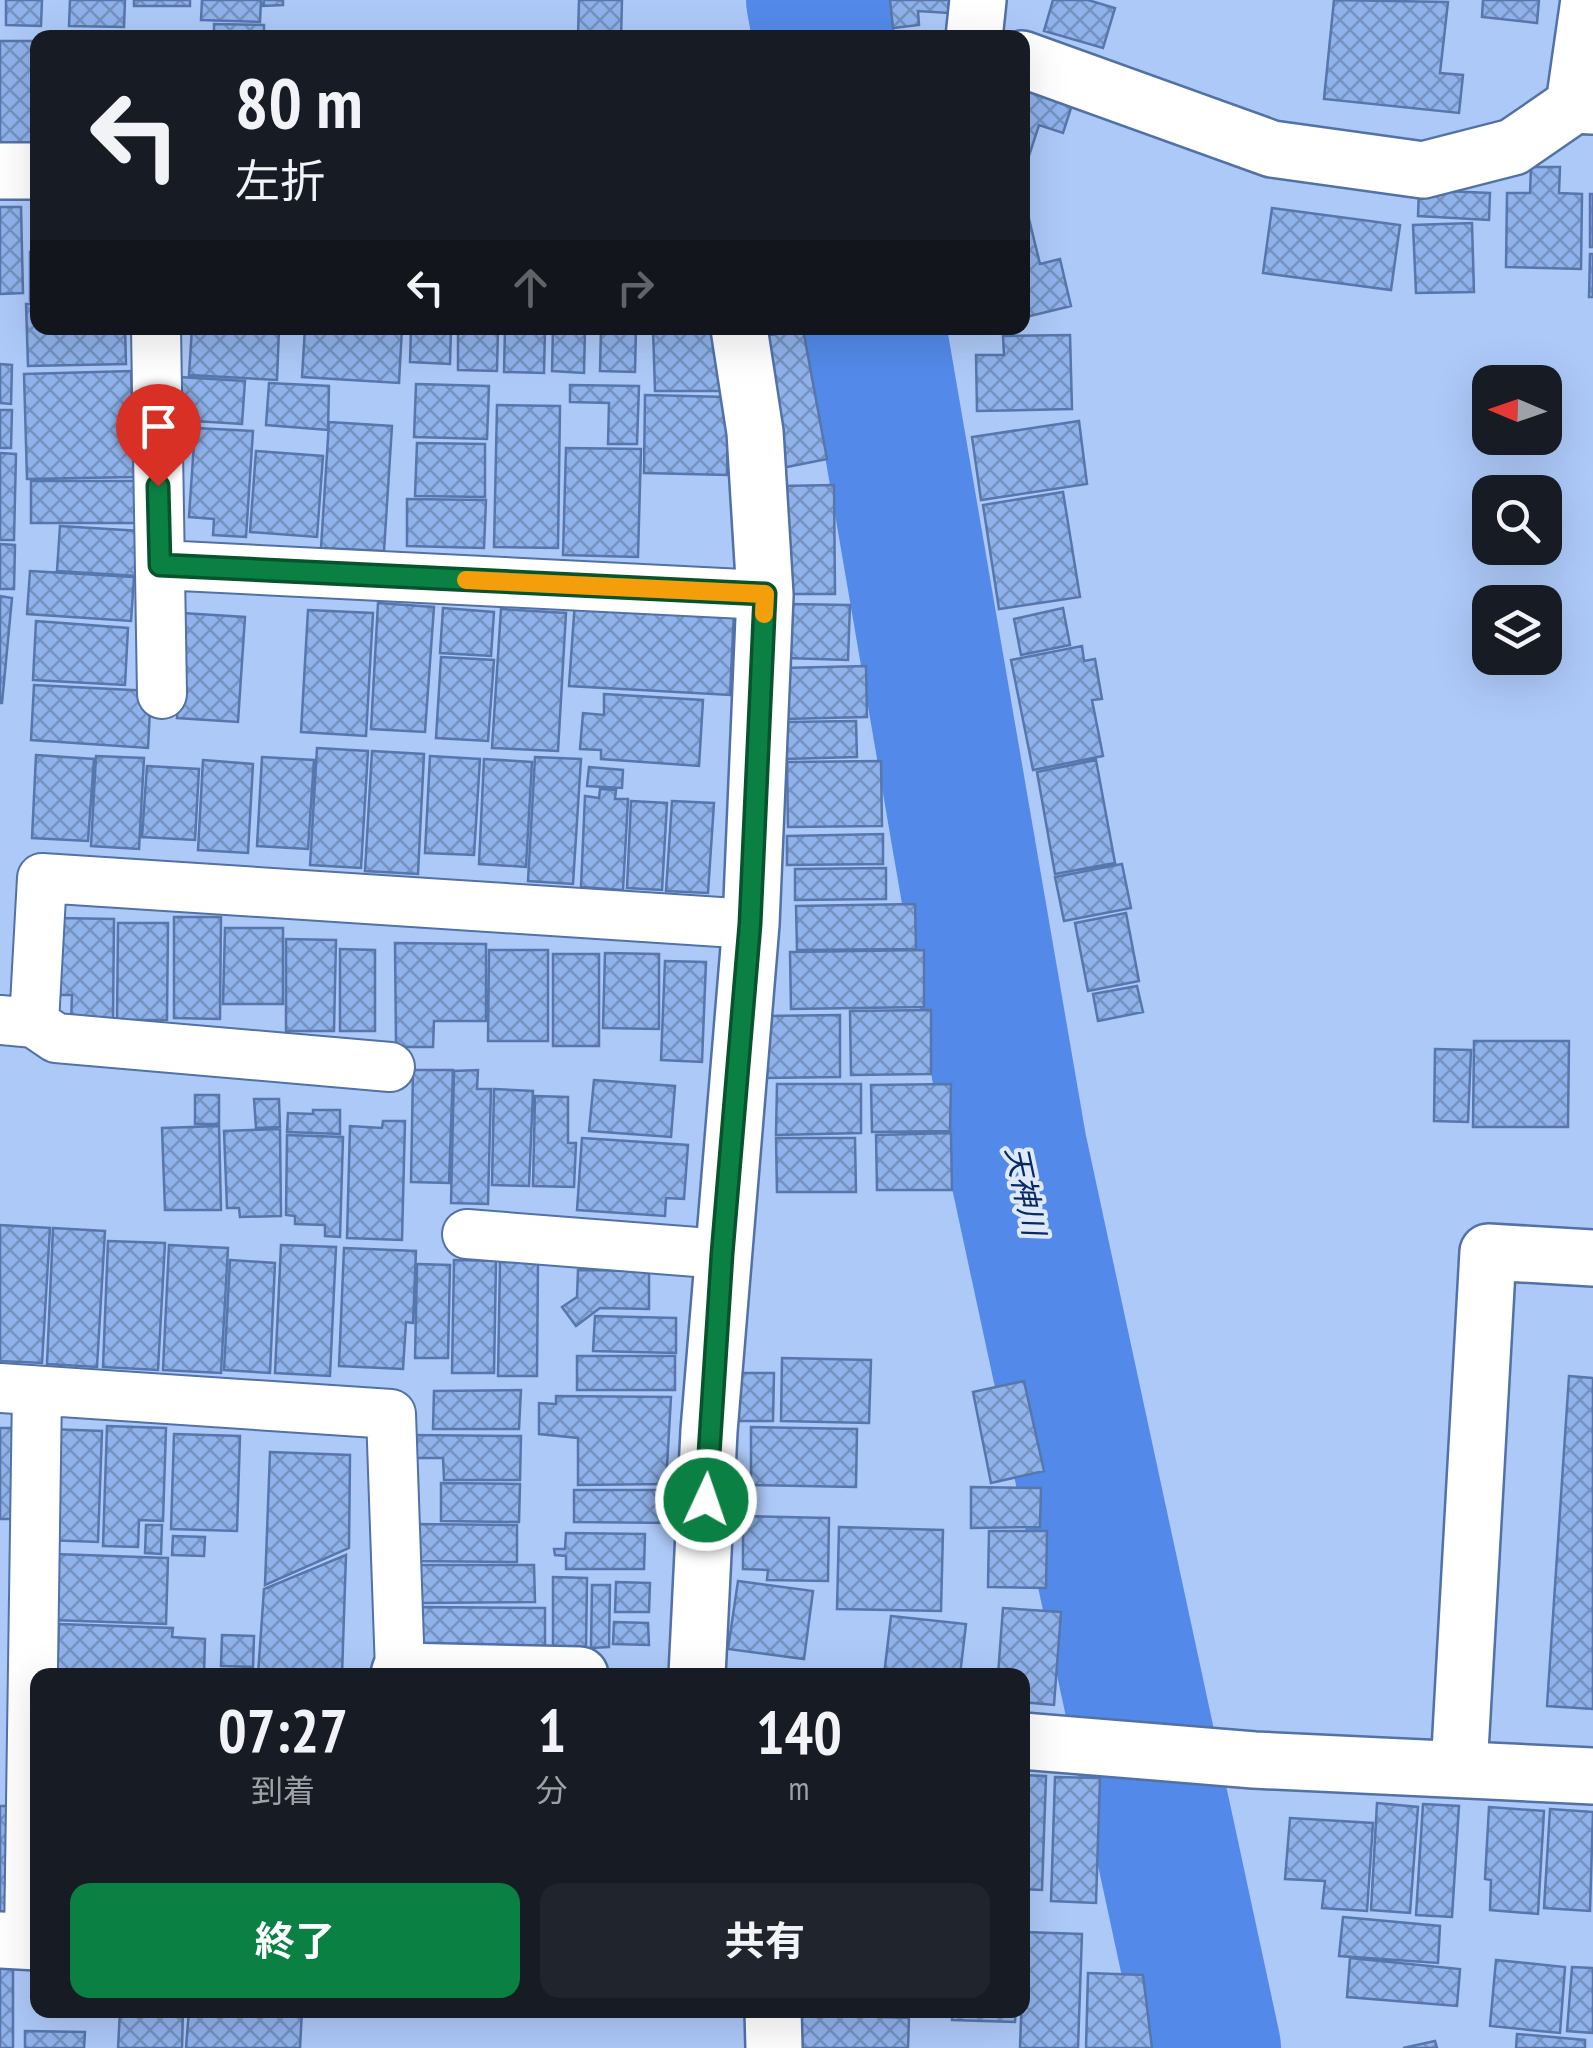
<!DOCTYPE html>
<html lang="ja">
<head>
<meta charset="utf-8">
<style>
	body { margin:0; font-family:"PT Sans Narrow","Noto Sans JP",sans-serif; background:#20242c; color:#f1f3f6; height:100vh; display:flex; flex-direction:column; font-size:38px; white-space:nowrap }
	* { box-sizing:border-box; margin:0 }
	p { font-size:32px; color:#9ea1a6 }
	.icon { flex:none; width:55px; height:55px; fill:none; stroke:currentColor; stroke-width:2; stroke-linecap:round; stroke-linejoin:round }
	.map { position:relative; flex:1; overflow:hidden }
	.side { position:absolute; left:30px; top:1668px; width:1000px; height:350px; display:flex; flex-direction:column; background:#171b24; border-radius:20px; box-shadow:0 10px 40px #0002 }
	.side>* { flex:none }
	.top-card { position:absolute; left:30px; top:30px; width:1000px; height:305px; border-radius:20px; box-shadow:0 10px 40px #0002; background:#171b24; color:#f1f3f6; overflow:hidden }
	.needle { width:65px; rotate:272deg }
	.controls { position:absolute; left:1472px; top:365px; display:grid; gap:20px }
	.controls a { display:grid; place-items:center; width:90px; height:90px; border-radius:20px; background:#171b24; box-shadow:0 10px 40px #0002; font-size:50px }
	.pin { position:absolute; display:grid; place-items:center; width:85px; height:85px; color:#fff; margin:-102px -42px; border-radius:50% 50% 50% 0; rotate:-45deg; box-shadow:0 0 10px #0007 }
	.pin .icon { rotate:45deg }
	.me { position:absolute; width:110px; margin:-55px; rotate:3deg; stroke-linejoin:round; filter:drop-shadow(0 0 8px #0008) }
	.turn { display:flex; align-items:center; gap:35px; height:210px; padding:0 40px; font-size:45px }
	.turn .icon { width:130px; height:130px; stroke-width:2.5 }
	.turn b { display:block; font-size:70px; line-height:85px }
	.lanes { display:flex; align-items:center; height:95px; padding:0 40px; background:#0003; justify-content:center; gap:50px; direction:ltr }
	.lanes .off { opacity:.35 }
	.eta { display:flex; justify-content:space-evenly; align-items:center; height:170px; text-align:center }
	.eta b { font-size:60px; font-weight:700; line-height:70px }
	.primary-button { display:flex; gap:20px; margin-top:auto; padding:20px 40px }
	.primary-button a { flex:1; height:115px; border-radius:20px; background:#0b8043; color:#fff; font-size:40px; font-weight:700; line-height:115px; text-align:center }
	.primary-button a+a { background:#20242c; color:#f1f3f6 }
	.map>svg:first-child { display:block }
</style>
</head>
<body>
<div class="map">
<svg width="1593" height="2048" viewBox="0 0 1593 2048">
	<defs>
		<pattern id="building-cross-hatch" width="8" height="8" patternUnits="userSpaceOnUse" patternTransform="scale(2.5)"><rect width="8" height="8" fill="#8fb2eb"/><path d="M0 0l8 8M0 8l8-8" fill="none" stroke="#7491c0"/></pattern>
	</defs>
	<rect width="100%" height="100%" fill="#adc9f8"/>
	<g fill="none" stroke-linecap="round" stroke-linejoin="round">
		<!-- river -->
		<path stroke="#538ae9" stroke-width="142" d="M 817,0 L 824,38
			M 875,328 L 1016,1148 L 1210,2048"/>
	</g>
	<!-- building -->
	<path fill="url(#building-cross-hatch)" stroke="#5776ac" stroke-width="2.5" d="M 6,0 L 42,0 L 41,26 L 6,25 Z
		M 70,0 L 125,0 L 124,27 L 69,26 Z
		M 134,0 L 190,0 L 190,6 L 134,6 Z
		M 202,0 L 261,0 L 260,22 L 201,20 Z
		M 264,0 L 283,0 L 283,5 L 263,6 Z
		M 579,0 L 622,0 L 621,38 L 578,38 Z
		M 890,0 L 949,0 L 948,13 L 918,11 L 919,25 L 893,28 Z
		M 1053,0 L 1088,0 L 1115,8 L 1103,48 L 1044,31 Z
		M 1334,0 L 1448,2 L 1440,73 L 1463,75 L 1459,113 L 1324,99 Z
		M 1483,0 L 1539,0 L 1537,23 L 1482,17 Z
		M 214,24 L 264,25 L 264,38 L 214,38 Z
		M 86,32 L 162,35 L 162,38 L 53,38 L 53,33 Z
		M 0,41 L 38,41 L 38,143 L 0,143 Z
		M 1022,89 L 1072,105 L 1063,133 L 1039,125 L 1022,177 Z
		M 1531,167 L 1560,167 L 1559,193 L 1582,194 L 1581,269 L 1506,267 L 1507,193 L 1530,193 Z
		M 1419,190 L 1490,193 L 1489,220 L 1418,216 Z
		M 1590,194 L 1593,194 L 1593,247 L 1590,247 Z
		M 0,207 L 21,207 L 23,293 L 0,294 Z
		M 1272,208 L 1400,225 L 1391,290 L 1263,273 Z
		M 1029,219 L 1040,264 L 1060,259 L 1071,306 L 1022,318 L 1022,221 Z
		M 1472,223 L 1474,292 L 1416,293 L 1413,225 Z
		M 30,252 L 38,252 L 38,301 L 30,301 Z
		M 1590,254 L 1593,254 L 1593,297 L 1589,297 Z
		M 26,304 L 38,304 L 38,328 L 125,328 L 126,364 L 28,366 Z
		M 192,328 L 279,329 L 277,380 L 189,375 Z
		M 305,328 L 402,328 L 399,383 L 302,377 Z
		M 411,328 L 451,328 L 450,364 L 410,362 Z
		M 458,328 L 498,328 L 497,371 L 458,370 Z
		M 505,328 L 545,328 L 544,373 L 504,372 Z
		M 553,328 L 585,328 L 584,373 L 552,371 Z
		M 601,328 L 636,328 L 635,372 L 600,371 Z
		M 653,328 L 727,328 L 728,391 L 655,391 Z
		M 803,329 L 827,459 L 777,469 L 759,337 Z
		M 1070,335 L 1072,409 L 977,411 L 976,355 L 1004,355 L 1003,336 Z
		M 0,364 L 12,365 L 11,404 L 0,403 Z
		M 131,371 L 134,477 L 27,479 L 24,374 Z
		M 179,377 L 245,381 L 242,424 L 178,420 Z
		M 269,383 L 329,386 L 328,430 L 266,425 Z
		M 416,384 L 489,386 L 487,439 L 414,437 Z
		M 570,385 L 639,386 L 637,444 L 608,444 L 609,403 L 570,402 Z
		M 645,395 L 728,397 L 727,475 L 644,473 Z
		M 497,405 L 560,406 L 558,548 L 494,547 Z
		M 0,410 L 12,410 L 11,448 L 0,448 Z
		M 1079,421 L 1087,484 L 981,500 L 972,437 Z
		M 329,422 L 392,426 L 384,551 L 321,548 Z
		M 195,428 L 253,431 L 246,537 L 213,535 L 214,519 L 189,517 Z
		M 417,443 L 485,444 L 485,497 L 415,496 Z
		M 566,448 L 641,449 L 638,557 L 563,555 Z
		M 256,451 L 323,456 L 317,537 L 250,532 Z
		M 0,453 L 16,454 L 14,540 L 0,540 Z
		M 31,481 L 139,481 L 139,523 L 31,523 Z
		M 834,485 L 835,594 L 783,594 L 782,486 Z
		M 1063,492 L 1080,597 L 999,609 L 983,505 Z
		M 407,499 L 486,500 L 484,548 L 407,546 Z
		M 60,526 L 140,531 L 137,576 L 57,571 Z
		M 0,544 L 15,545 L 14,589 L 0,589 Z
		M 30,571 L 134,577 L 131,621 L 27,614 Z
		M 0,596 L 12,598 L 2,703 L 0,703 Z
		M 575,601 L 734,611 L 730,695 L 569,686 Z
		M 378,603 L 434,607 L 425,732 L 371,729 Z
		M 788,604 L 850,605 L 848,660 L 786,658 Z
		M 443,608 L 494,612 L 491,656 L 440,653 Z
		M 1063,608 L 1070,645 L 1021,655 L 1014,619 Z
		M 501,609 L 566,613 L 558,751 L 492,748 Z
		M 308,610 L 373,613 L 366,736 L 301,732 Z
		M 182,613 L 245,617 L 238,722 L 177,718 Z
		M 36,621 L 128,628 L 125,685 L 33,680 Z
		M 1082,646 L 1084,661 L 1095,659 L 1102,699 L 1092,700 L 1103,756 L 1033,770 L 1011,660 Z
		M 441,657 L 494,660 L 488,741 L 436,738 Z
		M 866,666 L 867,717 L 783,719 L 782,668 Z
		M 34,685 L 151,691 L 148,748 L 31,740 Z
		M 604,694 L 703,700 L 699,766 L 601,759 L 601,750 L 580,749 L 583,713 L 604,715 Z
		M 856,721 L 857,757 L 784,759 L 784,722 Z
		M 317,748 L 368,751 L 361,868 L 310,865 Z
		M 372,751 L 424,754 L 418,874 L 365,871 Z
		M 36,755 L 94,759 L 88,841 L 32,838 Z
		M 96,756 L 144,758 L 139,849 L 91,846 Z
		M 430,756 L 480,759 L 474,855 L 425,853 Z
		M 262,757 L 314,760 L 308,849 L 257,846 Z
		M 535,757 L 581,759 L 573,884 L 528,881 Z
		M 484,759 L 532,762 L 526,867 L 479,864 Z
		M 203,760 L 253,764 L 248,853 L 198,850 Z
		M 1096,760 L 1115,863 L 1055,874 L 1037,772 Z
		M 881,761 L 882,826 L 788,827 L 787,762 Z
		M 147,766 L 199,769 L 195,840 L 142,837 Z
		M 589,767 L 623,770 L 622,788 L 587,786 Z
		M 600,789 L 616,790 L 615,799 L 628,799 L 623,890 L 581,887 L 585,796 L 599,798 Z
		M 631,801 L 667,803 L 662,890 L 627,888 Z
		M 672,801 L 714,803 L 708,893 L 666,891 Z
		M 883,834 L 883,864 L 787,865 L 787,836 Z
		M 1122,864 L 1131,908 L 1064,921 L 1055,877 Z
		M 886,868 L 886,899 L 795,900 L 795,869 Z
		M 915,904 L 916,949 L 797,950 L 796,906 Z
		M 1126,913 L 1139,981 L 1088,991 L 1075,923 Z
		M 174,917 L 221,917 L 220,1019 L 174,1018 Z
		M 60,918 L 114,919 L 113,1022 L 71,1022 L 72,995 L 60,995 Z
		M 118,923 L 168,923 L 167,1020 L 117,1020 Z
		M 225,928 L 283,928 L 283,1004 L 223,1004 Z
		M 286,939 L 336,940 L 334,1031 L 286,1031 Z
		M 395,943 L 486,944 L 486,1021 L 434,1021 L 433,1047 L 396,1047 Z
		M 340,949 L 375,950 L 375,1031 L 340,1031 Z
		M 489,950 L 548,950 L 548,1041 L 488,1041 Z
		M 924,950 L 924,1007 L 791,1009 L 790,952 Z
		M 605,953 L 659,954 L 659,1029 L 603,1028 Z
		M 553,954 L 599,954 L 599,1046 L 553,1046 Z
		M 665,961 L 706,962 L 702,1062 L 661,1060 Z
		M 1137,986 L 1143,1012 L 1098,1021 L 1093,994 Z
		M 931,1010 L 931,1074 L 851,1075 L 850,1011 Z
		M 840,1015 L 840,1077 L 758,1078 L 758,1016 Z
		M 1474,1041 L 1569,1041 L 1568,1127 L 1473,1127 Z
		M 1435,1049 L 1471,1050 L 1468,1122 L 1434,1121 Z
		M 413,1070 L 453,1070 L 449,1183 L 411,1182 Z
		M 478,1070 L 477,1089 L 491,1089 L 488,1204 L 451,1203 L 454,1071 Z
		M 594,1080 L 675,1086 L 671,1137 L 589,1131 Z
		M 777,1084 L 861,1084 L 861,1133 L 776,1135 Z
		M 951,1084 L 950,1131 L 872,1132 L 871,1085 Z
		M 494,1089 L 533,1091 L 529,1186 L 492,1185 Z
		M 195,1095 L 219,1095 L 219,1124 L 195,1124 Z
		M 535,1096 L 568,1097 L 568,1143 L 576,1143 L 574,1187 L 533,1186 Z
		M 254,1099 L 279,1099 L 280,1127 L 256,1128 Z
		M 313,1110 L 340,1110 L 340,1134 L 287,1132 L 288,1113 L 313,1114 Z
		M 383,1121 L 405,1121 L 402,1240 L 347,1238 L 350,1126 L 382,1128 Z
		M 219,1126 L 221,1210 L 165,1210 L 162,1128 Z
		M 280,1129 L 281,1216 L 240,1217 L 239,1208 L 227,1208 L 224,1131 Z
		M 951,1133 L 952,1190 L 877,1190 L 876,1135 Z
		M 287,1135 L 343,1137 L 340,1237 L 325,1236 L 325,1225 L 295,1224 L 295,1216 L 286,1215 Z
		M 582,1138 L 688,1145 L 684,1199 L 666,1198 L 665,1216 L 577,1210 Z
		M 776,1138 L 855,1138 L 856,1192 L 777,1192 Z
		M 0,1225 L 50,1228 L 42,1363 L 0,1361 Z
		M 53,1228 L 105,1231 L 97,1367 L 47,1364 Z
		M 108,1241 L 165,1243 L 158,1370 L 103,1367 Z
		M 169,1245 L 228,1248 L 221,1373 L 163,1370 Z
		M 281,1245 L 336,1247 L 330,1376 L 275,1373 Z
		M 344,1248 L 416,1251 L 413,1323 L 406,1322 L 403,1369 L 339,1366 Z
		M 230,1260 L 275,1263 L 270,1373 L 224,1370 Z
		M 454,1260 L 496,1261 L 494,1373 L 452,1373 Z
		M 500,1262 L 538,1262 L 537,1376 L 498,1376 Z
		M 417,1264 L 450,1265 L 448,1358 L 415,1358 Z
		M 578,1270 L 649,1271 L 649,1309 L 600,1308 L 576,1326 L 562,1307 L 577,1297 Z
		M 595,1316 L 676,1318 L 676,1353 L 593,1351 Z
		M 577,1356 L 675,1356 L 675,1390 L 577,1390 Z
		M 782,1358 L 871,1360 L 869,1423 L 781,1421 Z
		M 731,1373 L 774,1373 L 773,1421 L 731,1421 Z
		M 1569,1376 L 1593,1378 L 1593,1709 L 1547,1706 Z
		M 1024,1381 L 1044,1471 L 991,1483 L 973,1392 Z
		M 521,1390 L 519,1429 L 433,1429 L 434,1391 Z
		M 556,1396 L 671,1397 L 666,1484 L 578,1485 L 578,1438 L 539,1434 L 539,1403 L 556,1404 Z
		M 107,1426 L 166,1428 L 163,1521 L 139,1520 L 138,1547 L 103,1546 Z
		M 751,1427 L 857,1429 L 856,1487 L 751,1485 Z
		M 0,1428 L 17,1428 L 16,1519 L 0,1519 Z
		M 49,1429 L 102,1431 L 98,1542 L 45,1540 Z
		M 174,1434 L 240,1436 L 237,1531 L 171,1529 Z
		M 411,1435 L 521,1436 L 520,1480 L 444,1480 L 443,1458 L 410,1458 Z
		M 270,1452 L 350,1455 L 349,1548 L 265,1585 Z
		M 441,1483 L 520,1484 L 519,1522 L 441,1521 Z
		M 971,1487 L 1041,1488 L 1040,1527 L 971,1528 Z
		M 574,1490 L 673,1490 L 673,1523 L 574,1522 Z
		M 743,1516 L 829,1518 L 828,1581 L 767,1580 L 768,1570 L 743,1569 Z
		M 411,1524 L 517,1525 L 517,1562 L 409,1561 Z
		M 146,1525 L 162,1525 L 161,1554 L 145,1553 Z
		M 839,1527 L 943,1530 L 941,1611 L 837,1609 Z
		M 989,1531 L 1047,1531 L 1046,1588 L 988,1587 Z
		M 566,1533 L 645,1534 L 644,1569 L 566,1569 L 566,1556 L 555,1555 L 554,1549 L 565,1549 Z
		M 173,1536 L 205,1537 L 204,1556 L 172,1555 Z
		M 54,1554 L 168,1558 L 166,1624 L 52,1620 Z
		M 346,1555 L 342,1675 L 258,1675 L 264,1589 Z
		M 420,1565 L 534,1565 L 535,1602 L 420,1603 Z
		M 553,1577 L 587,1578 L 586,1650 L 553,1648 Z
		M 738,1581 L 813,1591 L 804,1659 L 728,1649 Z
		M 616,1582 L 650,1583 L 649,1612 L 615,1612 Z
		M 592,1585 L 610,1585 L 609,1647 L 591,1648 Z
		M 421,1607 L 545,1608 L 545,1650 L 421,1650 Z
		M 1003,1608 L 1061,1612 L 1054,1705 L 1022,1702 L 1022,1675 L 998,1675 Z
		M 891,1616 L 966,1624 L 960,1675 L 884,1675 Z
		M 614,1622 L 648,1623 L 649,1645 L 613,1644 Z
		M 59,1624 L 173,1628 L 172,1637 L 205,1639 L 204,1675 L 50,1675 L 51,1652 L 58,1652 Z
		M 222,1635 L 254,1636 L 253,1667 L 221,1666 Z
		M 1022,1775 L 1046,1776 L 1042,1890 L 1022,1889 Z
		M 1055,1777 L 1100,1778 L 1096,1903 L 1051,1901 Z
		M 1377,1803 L 1418,1807 L 1410,1913 L 1371,1910 Z
		M 1423,1804 L 1459,1806 L 1452,1917 L 1416,1915 Z
		M 0,1806 L 12,1806 L 12,1914 L 0,1914 Z
		M 1489,1807 L 1544,1811 L 1538,1914 L 1490,1910 L 1491,1880 L 1485,1879 Z
		M 1550,1809 L 1593,1812 L 1590,1911 L 1544,1908 Z
		M 1290,1818 L 1373,1823 L 1367,1911 L 1322,1908 L 1325,1881 L 1285,1879 Z
		M 1343,1917 L 1440,1926 L 1438,1963 L 1339,1956 Z
		M 1024,1932 L 1082,1934 L 1078,2048 L 1020,2048 Z
		M 1350,1958 L 1460,1969 L 1457,2006 L 1347,1997 Z
		M 0,1960 L 13,1960 L 13,2048 L 0,2048 Z
		M 1496,1960 L 1565,1967 L 1560,2033 L 1490,2026 Z
		M 1572,1967 L 1593,1968 L 1593,2033 L 1567,2031 Z
		M 1088,1973 L 1143,1975 L 1152,2048 L 1086,2048 Z
		M 120,2010 L 183,2010 L 182,2048 L 118,2048 Z
		M 189,2010 L 302,2010 L 300,2048 L 186,2048 Z
		M 952,2010 L 1016,2010 L 1015,2022 L 952,2020 Z
		M 797,2014 L 909,2018 L 908,2048 L 796,2048 Z
		M 25,2031 L 85,2032 L 84,2048 L 25,2048 Z
		M 1517,2034 L 1585,2040 L 1585,2048 L 1516,2048 Z
		M 1435,2041 L 1437,2048 L 1403,2048 Z"/>
	<g fill="none" stroke-linecap="round" stroke-linejoin="round">
		<!-- service casing -->
		<g stroke="#5271a7" stroke-width="52">
			<path id="service" d="M 156,328 L 162,694
				M 160,565 L 765,595
				M 0,1020 L 34,1023 L 56,1038 L 390,1067
				M 34,1023 L 42,878 L 751,924
				M 467,1234 L 722,1254
				M 0,1388 L 391,1414 L 400,1671
				M 29,1941 L 37,1391"/>
		</g>
		<!-- minor casing -->
		<g stroke="#5271a7" stroke-width="60">
			<path id="minor" d="M 974,38 L 978,0
				M 1022,59 L 1272,149 L 1423,170 L 1513,147 L 1574,105 L 1593,106
				M 1574,105 L 1589,0
				M 0,171 L 38,171
				M 399,1675 L 400,1671 L 580,1675
				M 697,1675 L 709,1431 L 751,924 L 765,595 L 755,432 L 739,328
				M 1022,1741 L 1254,1760 L 1593,1776
				M 1459,1769 L 1488,1252 L 1593,1258
				M 0,1940 L 38,1942
				M 773,2010 L 774,2048"/>
		</g>
		<!-- service -->
		<use href="#service" stroke="#fff" stroke-width="48"/>
		<!-- minor -->
		<use href="#minor" stroke="#fff" stroke-width="55"/>
	</g>
	<g fill="none" stroke-linecap="round" stroke-linejoin="round">
		<!-- route casing -->
		<g stroke="#07532c" stroke-width="25">
			<path id="route" d="M 158,486 L 160,565 L 765,594 L 750,924 L 722,1254 L 706,1500"/>
		</g>
		<!-- route -->
		<use href="#route" stroke="#0b8043" stroke-width="18"/>
		<!-- slow -->
		<path stroke="#f59e0b" stroke-width="18" d="M 466,580 L 765,594 L 764,614"/>
	</g>
	<g text-anchor="middle" stroke-width="8" stroke-linejoin="round" paint-order="stroke">
		<!-- water labels -->
		<g font-size="30" font-style="italic" fill="#072964" stroke="#dee9fb">
			<text transform="translate(1025 1191) rotate(78)" y="10">天神川</text>
		</g>
	</g>
</svg>
<div class="controls">
<a><svg class="needle" viewBox="-14 -14 28 28"><path d="M0-13l5 13h-10z" fill="#e53935"/><path d="M0 13l5-13h-10z" fill="#9ea1a6"/></svg></a>
<a><svg class="icon" aria-label="search" viewBox="0 0 24 24"><circle cx="10" cy="10" r="6"/><path d="M15 15l6 6"/></svg></a>
<a><svg class="icon" aria-label="layers" viewBox="0 0 24 24"><path d="M12 4l9 5-9 5-9-5zM3 14l9 5 9-5"/></svg></a>
</div>
<div class="pin" style="left:158px;top:486px;background:#d93025"><svg class="icon" aria-label="arrive" viewBox="0 0 24 24"><path d="M6 21V4h12l-3 4 3 4H6"/></svg></div>
<svg class="me" style="left:706px;top:1500px" viewBox="-20 -20 40 40"><circle r="17" fill="#0b8043" stroke="#fff" stroke-width="3"/><path d="M0-11L8 9 0 5-8 9z" fill="#fff"/></svg>
<div class="top-card">
<div class="turn"><svg class="icon" aria-label="left" viewBox="0 0 24 24"><path d="M17 20v-9H6M10 6l-5 5 5 5"/></svg><div><b>80 m</b>左折</div></div>
<div class="lanes"><svg class="icon" aria-label="left" viewBox="0 0 24 24"><path d="M17 20v-9H6M10 6l-5 5 5 5"/></svg><svg class="icon off" aria-label="ahead" viewBox="0 0 24 24"><path d="M12 20V5M6 11l6-6 6 6"/></svg><svg class="icon off" aria-label="right" viewBox="0 0 24 24"><path d="M7 20v-9h11M14 6l5 5-5 5"/></svg></div>
</div>
<section class="side">
<div class="eta">
<div><b>07:27</b><p>到着</p></div>
<div><b>1</b><p>分</p></div>
<div><b>140</b><p>m</p></div>
</div>
<div class="primary-button"><a>終了</a><a>共有</a></div>
</section>
</div>
</body>
</html>
